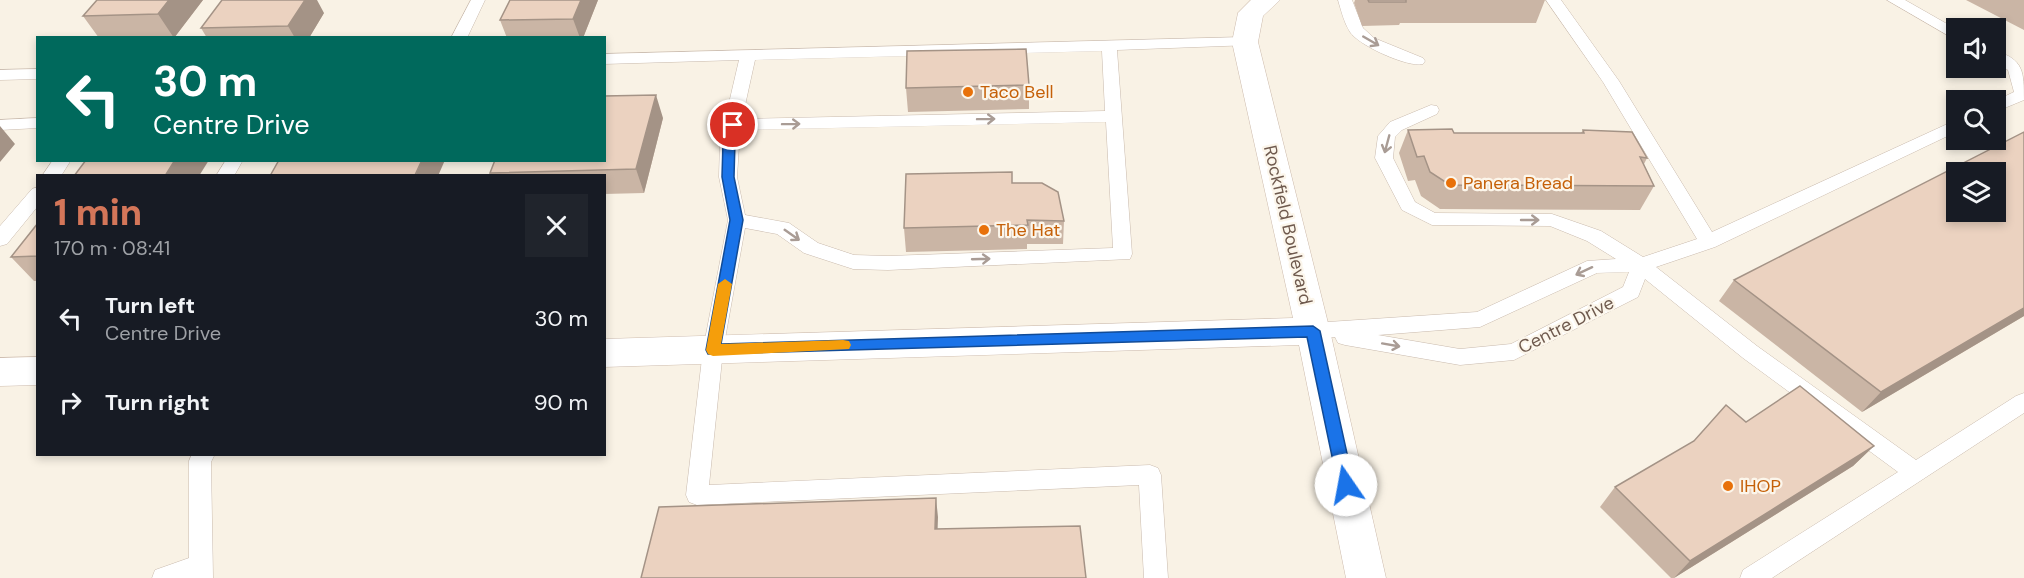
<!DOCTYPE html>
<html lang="en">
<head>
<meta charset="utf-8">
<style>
	body { margin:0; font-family:"DM Sans",sans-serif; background:#20242c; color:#f1f3f6; height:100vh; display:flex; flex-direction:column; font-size:22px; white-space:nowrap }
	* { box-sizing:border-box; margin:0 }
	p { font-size:20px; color:#9ea1a6 }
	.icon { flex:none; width:33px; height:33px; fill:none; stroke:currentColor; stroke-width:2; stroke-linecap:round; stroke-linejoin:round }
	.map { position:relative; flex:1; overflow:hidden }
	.sheet { position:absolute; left:36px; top:174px; width:570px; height:282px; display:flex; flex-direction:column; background:#171b24; border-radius:0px; box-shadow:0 3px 9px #0003 }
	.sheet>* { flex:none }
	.guide { position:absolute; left:36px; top:36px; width:570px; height:126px; border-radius:0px; box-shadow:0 3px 9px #0003; background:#00695c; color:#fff; overflow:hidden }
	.tools { position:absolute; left:1946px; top:18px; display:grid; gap:12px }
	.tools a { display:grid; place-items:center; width:60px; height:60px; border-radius:0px; background:#171b24; box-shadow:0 3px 9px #0003; font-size:30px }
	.pin { position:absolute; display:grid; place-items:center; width:51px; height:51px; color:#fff; margin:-26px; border:3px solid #fff; border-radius:50%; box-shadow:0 2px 6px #0007 }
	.me { position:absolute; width:66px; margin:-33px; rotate:348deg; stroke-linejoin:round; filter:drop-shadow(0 0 4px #0008) }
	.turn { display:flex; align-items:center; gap:21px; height:126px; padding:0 18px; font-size:27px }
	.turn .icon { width:78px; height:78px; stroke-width:2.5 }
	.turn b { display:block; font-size:42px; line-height:51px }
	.round { display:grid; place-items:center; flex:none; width:63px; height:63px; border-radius:0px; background:#20242c }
	.summary { display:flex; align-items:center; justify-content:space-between; height:102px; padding:0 18px }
	h1 { font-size:36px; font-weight:800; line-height:45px; color:#d47659 }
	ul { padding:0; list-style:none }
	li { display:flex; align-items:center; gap:18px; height:84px; padding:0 18px }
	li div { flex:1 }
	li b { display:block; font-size:22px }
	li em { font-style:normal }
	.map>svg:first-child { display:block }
</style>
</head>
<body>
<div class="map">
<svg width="2024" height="578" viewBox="0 0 2024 578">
	<rect width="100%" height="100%" fill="#f9f2e5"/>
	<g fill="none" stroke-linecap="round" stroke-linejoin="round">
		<!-- lane casing -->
		<g stroke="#c9baad" stroke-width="1">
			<path id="lane" d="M 471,0 L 485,0 L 467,38 L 451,38 Z
				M 1338,0 L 1352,0 L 1363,28 L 1374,38 L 1423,58 L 1425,61 L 1423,64 C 1408,68 1358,45 1350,32 C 1344,23 1341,10 1338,0 Z
				M 1546,0 L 1561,0 L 1619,81 L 1712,232 L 1956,120 L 1956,132 L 1715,247 L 1656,267 L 1757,346 L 1916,460 L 2016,396 L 2024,393 L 2024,413 L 1772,578 L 1740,578 L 1743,570 L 1898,472 L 1743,358 L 1645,279 L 1638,297 L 1514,360 L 1460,365 L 1345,345 L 1338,343 L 1335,337 L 1313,339 L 1306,336 L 1303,331 L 1306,326 L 1313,323 L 1477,312 L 1587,261 L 1616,259 L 1587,241 L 1550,226 L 1432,225 L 1402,210 L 1375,158 L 1378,136 L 1390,122 L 1431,105 L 1437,106 L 1439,110 L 1437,114 L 1402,130 L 1395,137 L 1393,158 L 1415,202 L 1435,213 L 1552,214 L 1601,231 L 1643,257 L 1697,239 L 1603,82 ZM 1629,272 L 1623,287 L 1511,344 L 1460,349 L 1378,335 L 1480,327 L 1597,273 Z
				M 1887,0 L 1905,0 L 1956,29 L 1956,40 Z
				M 1245,37 L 1251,39 L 1253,42 L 1251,45 L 1117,50 L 1132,254 L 1130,259 L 888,270 L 853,269 L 804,253 L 777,234 L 745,228 L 723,350 L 709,485 L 1150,465 L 1158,468 L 1161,475 L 1168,578 L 1144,578 L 1139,485 L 697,505 L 689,502 L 686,495 L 703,350 L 728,220 L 719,177 L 720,142 L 739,60 L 604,64 L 604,54 ZM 1102,51 L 1105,111 L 742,119 L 755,60 ZM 1106,122 L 1113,248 L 888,256 L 854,255 L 818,243 L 789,223 L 745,215 L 737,177 L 740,130 Z
				M 1995,51 C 2024,59 2024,72 2024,100 L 1995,112 L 1995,101 L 2014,92 L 2008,70 L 1995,62 Z
				M 38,69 L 38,79 L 0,80 L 0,70 Z
				M 38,118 L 38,128 L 0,130 L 0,120 Z
				M 53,160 L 71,160 L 61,176 L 42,176 Z
				M 226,160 L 243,160 L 234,176 L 216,176 Z
				M 38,187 L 38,206 L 7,244 L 0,246 L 0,226 L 32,189 Z
				M 192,454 L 215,454 L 211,462 L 213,578 L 152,578 L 155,570 L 189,558 L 189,461 Z"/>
		</g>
		<!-- secondary casing -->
		<g stroke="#ccbaac" stroke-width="1">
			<path id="secondary" d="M 1251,0 L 1280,0 L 1263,16 L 1258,42 L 1330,331 L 1386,578 L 1346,578 L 1299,345 L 604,367 L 604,339 L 1293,318 L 1232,42 L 1238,13 Z
				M 38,357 L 38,385 L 0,386 L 0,358 Z"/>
		</g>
		<!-- lane -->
		<use href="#lane" fill="#fff" fill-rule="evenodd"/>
		<!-- secondary -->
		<use href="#secondary" fill="#fff" fill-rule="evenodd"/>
	</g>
	<!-- wall -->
	<path fill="#cab5a5" d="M 97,0 L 203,0 L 174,38 L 99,38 L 83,16 Z
		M 598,0 L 583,38 L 507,38 L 500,20 Z
		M 1355,0 L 1545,0 L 1536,23 L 1400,23 L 1399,25 L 1362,26 L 1354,3 Z
		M 1966,0 L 2024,0 L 2024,30 Z
		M 324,13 L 309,38 L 207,38 L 201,28 Z
		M 1029,85 L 1029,109 L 908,112 L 906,88 Z
		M 663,118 L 644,193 L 604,194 L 604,176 L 491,176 L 490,173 Z
		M 1408,130 L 1454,133 L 1581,133 L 1583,130 L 1647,158 L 1644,164 L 1654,186 L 1640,210 L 1440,209 L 1421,196 L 1415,180 L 1408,181 L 1399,153 Z
		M 1012,183 L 1064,221 L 1063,244 L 1027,244 L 1027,249 L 906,252 L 904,228 Z
		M 38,223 L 38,281 L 34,281 L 11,257 Z
		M 1734,280 L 2024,316 L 1862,412 L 1719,301 Z
		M 1746,422 L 1874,446 L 1853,466 L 1674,578 L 1671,578 L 1600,507 L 1615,487 Z"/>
	<!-- shaded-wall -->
	<path fill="#a49386" d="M 169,0 L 203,0 L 174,38 L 158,14 Z
		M 305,0 L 317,0 L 324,13 L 309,38 L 295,38 L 288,26 Z
		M 581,0 L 598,0 L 583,38 L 580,38 L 573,19 Z
		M 656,95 L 663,118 L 644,193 L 636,169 Z
		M 0,126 L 15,144 L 0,162 Z
		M 175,160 L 209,160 L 199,176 L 165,176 Z
		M 422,160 L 445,160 L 438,176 L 415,176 Z
		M 2024,308 L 2024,316 L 1862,412 L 1881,392 Z
		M 1874,446 L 1853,466 L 1674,578 L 1690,561 Z
		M 936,498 L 938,517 L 937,548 L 935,529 Z"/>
	<!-- building -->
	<path fill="#ebd2c0" stroke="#a49386" stroke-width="1.5" fill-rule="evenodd" d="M 97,0 L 169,0 L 158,14 L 83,16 Z
		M 222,0 L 305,0 L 288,26 L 201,28 Z
		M 510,0 L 581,0 L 573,19 L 500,20 Z
		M 1368,0 L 1406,0 L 1406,2 L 1369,2 Z
		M 1026,49 L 1029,85 L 906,88 L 907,51 Z
		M 656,95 L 636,169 L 490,173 L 495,160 L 604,160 L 604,96 Z
		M 1452,129 L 1454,133 L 1584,133 L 1583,130 L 1632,132 L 1647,158 L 1640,157 L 1654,186 L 1450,185 L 1430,172 L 1424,156 L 1417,157 L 1408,130 Z
		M 2024,132 L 2024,308 L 1881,392 L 1734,280 ZM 1956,172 L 1995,172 L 1995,212 L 1956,212 Z
		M 86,160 L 175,160 L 165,176 L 74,176 Z
		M 279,160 L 422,160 L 415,175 L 270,176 Z
		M 1012,172 L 1012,183 L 1042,183 L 1058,192 L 1064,221 L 1027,220 L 1028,225 L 904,228 L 906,174 Z
		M 38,223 L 38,256 L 11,257 Z
		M 1800,386 L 1874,446 L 1690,561 L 1615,487 L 1694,441 L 1726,405 L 1746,422 Z
		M 936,498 L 935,529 L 1080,526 L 1086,578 L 641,578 L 659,507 Z"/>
	<!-- one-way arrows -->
	<defs><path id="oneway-shaft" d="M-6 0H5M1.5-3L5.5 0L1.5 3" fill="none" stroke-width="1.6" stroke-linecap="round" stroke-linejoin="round" transform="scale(1.5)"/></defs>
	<g stroke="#a99c95">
		<use href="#oneway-shaft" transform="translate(1371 41) rotate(30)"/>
		<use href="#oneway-shaft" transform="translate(986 119) rotate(-1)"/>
		<use href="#oneway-shaft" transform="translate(791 124) rotate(-1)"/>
		<use href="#oneway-shaft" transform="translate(1387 144) rotate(105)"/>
		<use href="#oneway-shaft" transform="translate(1530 220)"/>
		<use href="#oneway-shaft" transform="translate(792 235) rotate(35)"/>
		<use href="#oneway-shaft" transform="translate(981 259) rotate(-2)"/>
		<use href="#oneway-shaft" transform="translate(1584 271) rotate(155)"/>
		<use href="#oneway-shaft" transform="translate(1391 345) rotate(10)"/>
	</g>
	<!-- route -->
	<path fill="#1a73e8" stroke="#114b97" stroke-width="1.5" d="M 733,121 L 739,125 L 735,142 L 734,177 L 743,220 L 721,344 L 1313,326 L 1320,331 L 1354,485 L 1351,490 L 1346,492 L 1340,490 L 1338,485 L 1307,337 L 708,354 L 706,350 L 730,220 L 722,177 L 723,142 L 727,125 Z"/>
	<!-- slow -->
	<path fill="#f59e0b" d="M 725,279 L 732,284 L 721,344 L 843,340 L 849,341 L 851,345 L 849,349 L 713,356 L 708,354 L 706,350 L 718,284 Z"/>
	<!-- markers -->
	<g fill="#e8710a" stroke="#fcf6eb" stroke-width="2">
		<circle cx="968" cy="92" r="6"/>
		<circle cx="1451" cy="183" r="6"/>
		<circle cx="984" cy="230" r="6"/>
		<circle cx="1728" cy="486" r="6"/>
	</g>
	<g text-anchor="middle" stroke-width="4.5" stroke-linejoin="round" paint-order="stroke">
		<!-- food labels -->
		<g font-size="18" fill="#c56008" stroke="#fcf6eb" text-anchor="start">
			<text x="980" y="98">Taco Bell</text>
			<text x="1463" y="189">Panera Bread</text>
			<text x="996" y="236">The Hat</text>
			<text x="1740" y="492">IHOP</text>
		</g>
		<!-- street labels -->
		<g font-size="18" fill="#6f5a4e" stroke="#fcf6eb">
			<text transform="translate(1288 225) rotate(77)" y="6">Rockfield Boulevard</text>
			<text transform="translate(1566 325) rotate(-27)" y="6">Centre Drive</text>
		</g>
	</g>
</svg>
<div class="tools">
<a><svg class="icon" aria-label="sound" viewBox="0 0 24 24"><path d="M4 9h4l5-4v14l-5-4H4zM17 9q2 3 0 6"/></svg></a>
<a><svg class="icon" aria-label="search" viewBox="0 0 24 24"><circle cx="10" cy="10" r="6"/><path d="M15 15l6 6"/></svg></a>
<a><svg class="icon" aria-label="layers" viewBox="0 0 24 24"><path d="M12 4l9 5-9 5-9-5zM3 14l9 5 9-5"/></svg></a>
</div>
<div class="pin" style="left:733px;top:125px;background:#d93025"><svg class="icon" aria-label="arrive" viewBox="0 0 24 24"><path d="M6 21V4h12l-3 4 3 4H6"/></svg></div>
<svg class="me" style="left:1346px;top:485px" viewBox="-20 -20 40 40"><circle r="19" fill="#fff"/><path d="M0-13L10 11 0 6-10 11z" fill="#1a73e8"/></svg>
<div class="guide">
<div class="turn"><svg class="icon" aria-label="left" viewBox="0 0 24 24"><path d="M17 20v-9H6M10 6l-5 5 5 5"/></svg><div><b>30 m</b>Centre Drive</div></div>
</div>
<section class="sheet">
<div class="summary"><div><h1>1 min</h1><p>170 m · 08:41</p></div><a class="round"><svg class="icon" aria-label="close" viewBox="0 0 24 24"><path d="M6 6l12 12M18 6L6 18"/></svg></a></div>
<ul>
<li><svg class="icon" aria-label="left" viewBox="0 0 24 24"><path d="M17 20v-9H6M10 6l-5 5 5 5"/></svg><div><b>Turn left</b><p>Centre Drive</p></div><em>30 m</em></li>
<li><svg class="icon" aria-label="right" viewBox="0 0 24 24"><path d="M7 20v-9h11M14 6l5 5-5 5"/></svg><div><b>Turn right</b></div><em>90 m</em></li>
</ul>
</section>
</div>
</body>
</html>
